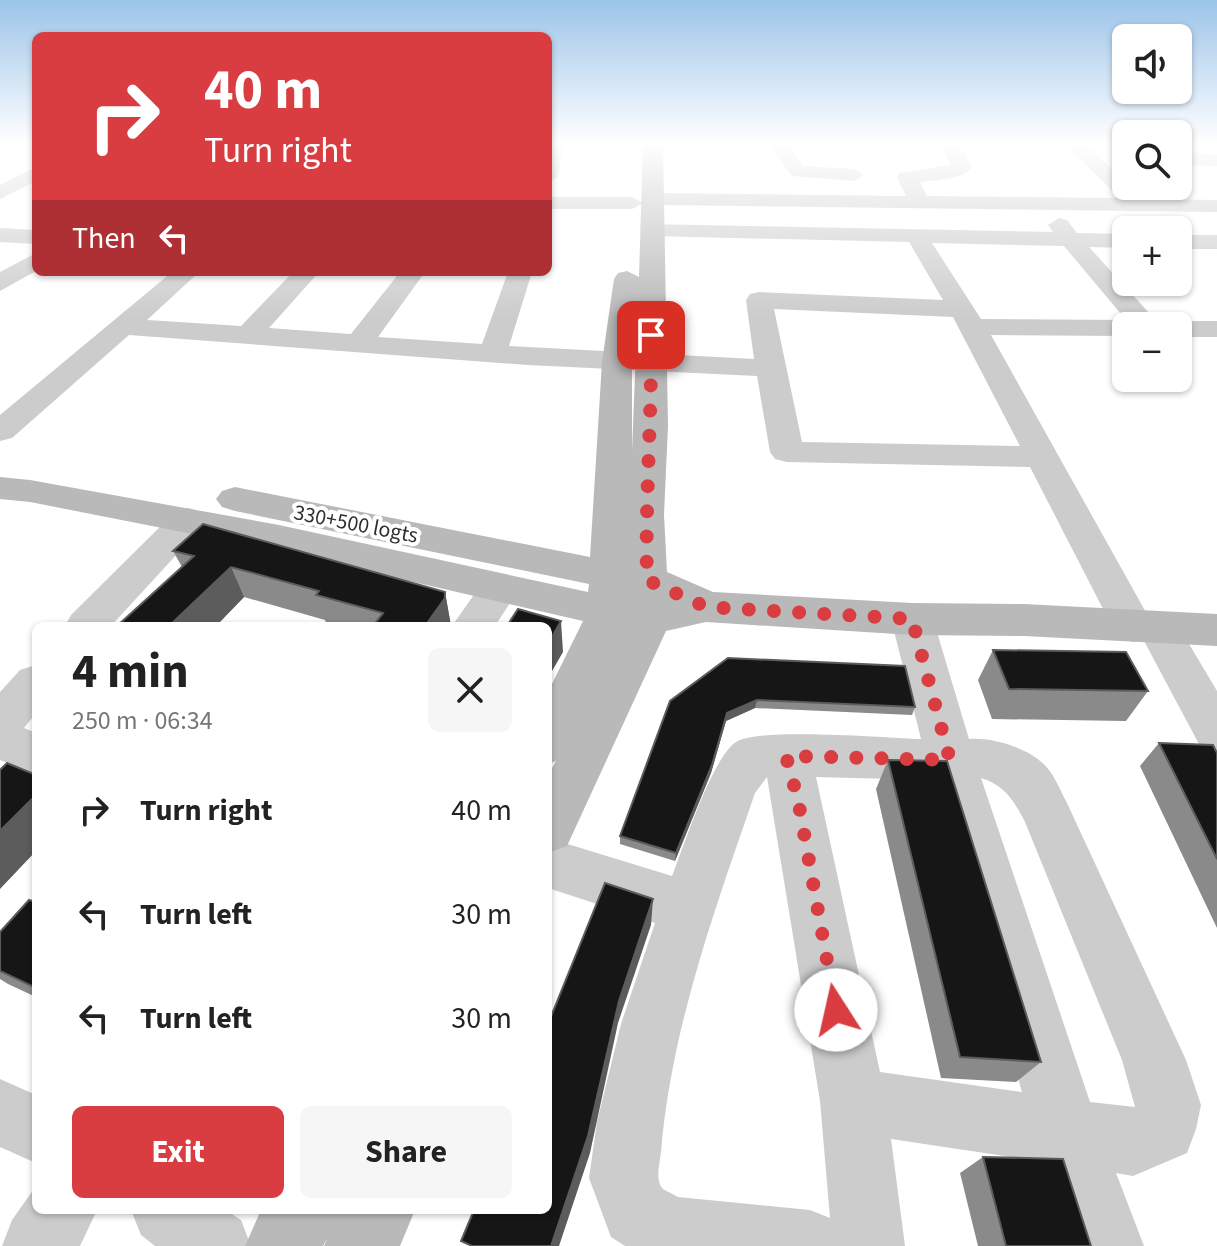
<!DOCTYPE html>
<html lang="en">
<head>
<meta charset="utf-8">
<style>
	body { margin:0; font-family:"Source Sans 3",sans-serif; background:#f6f6f6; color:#222; height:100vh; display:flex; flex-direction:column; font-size:30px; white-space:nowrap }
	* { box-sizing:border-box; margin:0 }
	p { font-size:26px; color:#767676 }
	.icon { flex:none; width:44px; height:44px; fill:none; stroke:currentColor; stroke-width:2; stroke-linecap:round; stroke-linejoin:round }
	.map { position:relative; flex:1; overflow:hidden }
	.drawer { position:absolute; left:32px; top:622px; width:520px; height:592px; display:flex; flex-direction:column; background:#fff; border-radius:12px; box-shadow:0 2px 6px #0004 }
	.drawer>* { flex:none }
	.banner { position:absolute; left:32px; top:32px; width:520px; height:244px; border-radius:12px; box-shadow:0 2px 6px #0004; background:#da3d41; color:#fff; overflow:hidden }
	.tools { position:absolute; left:1112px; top:24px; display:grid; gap:16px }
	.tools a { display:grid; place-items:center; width:80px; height:80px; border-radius:12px; background:#fff; box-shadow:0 2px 6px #0004; font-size:40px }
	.pin { position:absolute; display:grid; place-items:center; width:68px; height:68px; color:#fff; margin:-34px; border-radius:16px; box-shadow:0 4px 12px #0006 }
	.me { position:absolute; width:88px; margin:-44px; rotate:350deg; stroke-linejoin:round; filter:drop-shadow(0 0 6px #0008) }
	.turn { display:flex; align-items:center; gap:28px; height:168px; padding:0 40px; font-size:36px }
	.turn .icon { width:104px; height:104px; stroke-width:2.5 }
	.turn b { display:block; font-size:56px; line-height:68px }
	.then { display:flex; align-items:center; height:76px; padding:0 40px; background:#0003; gap:16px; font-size:30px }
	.round { display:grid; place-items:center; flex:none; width:84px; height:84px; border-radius:12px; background:#f6f6f6 }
	.overview { display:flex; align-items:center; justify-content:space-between; height:136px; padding:0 40px }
	h1 { font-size:48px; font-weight:700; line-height:60px }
	.button { display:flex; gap:16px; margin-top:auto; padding:16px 40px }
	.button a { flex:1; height:92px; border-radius:12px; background:#da3d41; color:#fff; font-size:32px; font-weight:700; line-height:92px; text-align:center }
	.button a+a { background:#f6f6f6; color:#222 }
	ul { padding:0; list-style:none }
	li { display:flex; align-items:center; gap:24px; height:104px; padding:0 40px }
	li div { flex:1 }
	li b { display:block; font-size:30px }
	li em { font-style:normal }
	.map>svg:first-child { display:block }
</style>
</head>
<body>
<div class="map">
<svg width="1217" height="1246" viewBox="0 0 1217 1246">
	<rect width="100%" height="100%" fill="#fff"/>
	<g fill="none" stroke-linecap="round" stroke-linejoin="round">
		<!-- street -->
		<path fill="#ccc" fill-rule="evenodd" d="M 548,143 L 564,143 L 558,177 L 548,183 Z
			M 767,143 L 786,143 L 803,166 L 854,169 L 864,175 L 854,181 L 792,176 Z
			M 940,143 L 958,143 L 972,168 C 960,180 936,180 920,182 L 927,196 L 1120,198 L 1064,143 L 1084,143 L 1126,182 L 1126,186 L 1131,186 L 1145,199 L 1217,200 L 1217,212 L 654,205 L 643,199 L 654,193 L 906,196 L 897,177 L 900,173 L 951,165 Z
			M 1178,153 L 1217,154 L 1217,166 L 1178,165 Z
			M 36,167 L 36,181 L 0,199 L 0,185 Z
			M 548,197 L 632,197 L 643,203 L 632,209 L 548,209 Z
			M 1059,218 L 1067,220 L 1077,233 L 1126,234 L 1126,248 L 1089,247 L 1161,326 L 1126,326 L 1126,336 L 991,335 L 1148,616 L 1158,613 L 1173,617 L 1217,691 L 1217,751 L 1200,746 L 1143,639 L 1133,642 L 1118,638 L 1030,467 L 787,462 L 775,459 L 770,452 L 757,376 L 528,365 L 129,335 L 12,438 L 0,441 L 0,415 L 172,272 L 199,272 L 147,320 L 241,326 L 293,272 L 319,272 L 269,328 L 351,334 L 400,272 L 425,272 L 378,337 L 482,344 L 508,272 L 532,272 L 509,346 L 754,359 L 746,300 L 750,294 L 759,292 L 943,300 L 909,242 L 651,236 L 643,234 L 640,229 L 643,224 L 1053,232 L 1048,225 ZM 932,243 L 1064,246 L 1126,320 L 981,319 ZM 774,309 L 953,317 L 1020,446 L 802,442 Z
			M 0,228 L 36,230 L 36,244 L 0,242 Z
			M 1178,235 L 1217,235 L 1217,249 L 1178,249 Z
			M 36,253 L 36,271 L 0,291 L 0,272 Z
			M 1178,321 L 1217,321 L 1217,337 L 1178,337 L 1178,326 L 1166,326 Z
			M 188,508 L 201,512 L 206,520 L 201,528 L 111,626 L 65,626 L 71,615 L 175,512 Z
			M 499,575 L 513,579 L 519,589 L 495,626 L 452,626 L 485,579 Z
			M 912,604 L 927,608 L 933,619 L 969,739 C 994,737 1033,749 1049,770 C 1056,779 1061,792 1067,803 L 1186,1060 L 1201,1105 L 1196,1129 L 1187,1153 L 1133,1176 L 1116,1173 L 1144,1246 L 1072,1246 L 1044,1162 L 891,1139 L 905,1246 L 625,1246 L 611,1237 L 589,1178 L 597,1122 L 621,1024 L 655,923 L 548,888 L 548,838 L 672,876 C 684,846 712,758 736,742 C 760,727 887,738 921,739 L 891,619 L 897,608 ZM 767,777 L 820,1101 L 830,1218 L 810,1210 L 678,1197 C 674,1194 665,1191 662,1188 C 655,1179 660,1162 661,1152 C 671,1029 715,909 755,793 ZM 816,777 L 932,780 L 1022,1092 L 880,1072 ZM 981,778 C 1005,785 1014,801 1025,822 L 1122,1060 L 1135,1107 L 1090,1102 Z
			M 36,665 L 36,713 L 24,728 L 36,733 L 36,774 L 0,760 L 0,692 L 20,670 Z
			M 0,1079 L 36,1095 L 36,1163 L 0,1147 Z
			M 36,1186 L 36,1210 L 97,1210 L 80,1246 L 2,1246 L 12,1220 Z
			M 131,1210 L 226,1210 L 241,1220 L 251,1246 L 155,1246 L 141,1235 Z"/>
		<!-- secondary -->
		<path fill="#b9b9b9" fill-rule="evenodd" d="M 643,143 L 663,143 L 668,426 L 664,515 L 667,572 L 713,592 L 912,603 L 1024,604 L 1217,614 L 1217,646 L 1024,636 L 912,635 L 706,622 L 666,631 L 567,846 L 548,853 L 548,775 L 556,761 L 548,764 L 548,692 L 583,621 L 279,551 L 30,502 L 0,499 L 0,477 L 30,480 L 279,525 L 588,592 L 589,584 L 235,511 L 222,507 L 216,499 L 222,491 L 235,487 L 590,557 L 602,362 L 614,279 L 618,273 L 627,271 L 639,277 ZM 638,299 L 632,451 L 632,362 Z
			M 261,1210 L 339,1210 L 337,1215 L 339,1210 L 415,1210 L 400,1246 L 324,1246 L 327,1239 L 323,1246 L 245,1246 Z"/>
	</g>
	<!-- wall -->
	<path fill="#8a8a8a" d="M 173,551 L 445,592 L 451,626 L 329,626 L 327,625 L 325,620 L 244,597 L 216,626 L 117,626 L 182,567 Z
		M 993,650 L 1148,691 L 1126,721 L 992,719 L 978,680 Z
		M 728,658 L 915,707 L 912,715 L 755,708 L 726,721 L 711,773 L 675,861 L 620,844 L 620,836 Z
		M 1159,743 L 1217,753 L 1217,928 L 1140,766 Z
		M 888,760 L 1041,1062 L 1016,1082 L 941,1078 L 876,789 Z
		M 36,902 L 36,997 L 8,984 L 0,979 L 0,932 Z
		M 983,1157 L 1091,1246 L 978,1246 L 960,1173 Z"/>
	<!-- shaded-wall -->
	<path fill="#5c5c5c" d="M 231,567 L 244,597 L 216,626 L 169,626 Z
		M 445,592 L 451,626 L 425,626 Z
		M 561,621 L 563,652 L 548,678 L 548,644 Z
		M 757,700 L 755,708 L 726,721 L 711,773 L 675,861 L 676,853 L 727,713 Z
		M 36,795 L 36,851 L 0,889 L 0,831 Z
		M 653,899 L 651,925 L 618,1023 L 590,1153 L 559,1246 L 551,1246 L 619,1001 Z"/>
	<!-- building -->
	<path fill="#161616" stroke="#5c5c5c" stroke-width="2" d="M 203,524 L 445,592 L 445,598 L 425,626 L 373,626 L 383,613 L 316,595 L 319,591 L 231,567 L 169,626 L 117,626 L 194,556 L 173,551 Z
		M 518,609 L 561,621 L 548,644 L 548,626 L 507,626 Z
		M 993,650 L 1126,652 L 1148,691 L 1009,689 Z
		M 728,658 L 905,666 L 915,707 L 757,700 L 727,713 L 712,765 L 676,853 L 620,836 L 670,701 Z
		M 1159,743 L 1213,745 L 1217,753 L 1217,859 Z
		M 888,760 L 947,761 L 1041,1062 L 960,1057 Z
		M 7,763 L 36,775 L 36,795 L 0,831 L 0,770 Z
		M 605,883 L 653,899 L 619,1001 L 588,1136 L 551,1246 L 472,1246 L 461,1241 L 474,1210 L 548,1210 L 548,1024 Z
		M 29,900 L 36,902 L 36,988 L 0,971 L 0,932 Z
		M 983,1157 L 1063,1159 L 1091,1246 L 1006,1246 Z"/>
	<!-- sky -->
	<linearGradient id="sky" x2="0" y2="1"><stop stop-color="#9cc4e9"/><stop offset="0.45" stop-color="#fff"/><stop offset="1" stop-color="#fff" stop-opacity="0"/></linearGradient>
	<rect width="1217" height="318" fill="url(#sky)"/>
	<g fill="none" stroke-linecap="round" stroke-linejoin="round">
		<!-- route -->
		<path stroke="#da3d41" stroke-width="14" stroke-dasharray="0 25.2" d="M 651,335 C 652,417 645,498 647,580 L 706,607 L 912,619 L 950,760 L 786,756 L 798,800 L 836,1010"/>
	</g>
	<g text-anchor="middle" stroke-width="8" stroke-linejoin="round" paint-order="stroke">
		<!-- street labels -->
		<g font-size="22" fill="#2f2f2f" stroke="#fff">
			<text transform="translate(356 523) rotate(11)" y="8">330+500 logts</text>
		</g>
	</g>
</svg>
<div class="tools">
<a><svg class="icon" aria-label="sound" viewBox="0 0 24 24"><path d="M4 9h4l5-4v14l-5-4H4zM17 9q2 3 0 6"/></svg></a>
<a><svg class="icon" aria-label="search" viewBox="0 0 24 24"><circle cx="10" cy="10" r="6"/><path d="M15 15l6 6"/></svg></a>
<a>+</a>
<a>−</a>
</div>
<div class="pin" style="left:651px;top:335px;background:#d93025"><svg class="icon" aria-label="arrive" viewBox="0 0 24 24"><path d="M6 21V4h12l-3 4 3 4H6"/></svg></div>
<svg class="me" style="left:836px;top:1010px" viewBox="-20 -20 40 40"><circle r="19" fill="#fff"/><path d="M0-13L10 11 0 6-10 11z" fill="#da3d41"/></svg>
<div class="banner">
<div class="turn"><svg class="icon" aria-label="right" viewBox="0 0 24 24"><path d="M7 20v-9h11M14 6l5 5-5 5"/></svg><div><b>40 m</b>Turn right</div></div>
<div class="then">Then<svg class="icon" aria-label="left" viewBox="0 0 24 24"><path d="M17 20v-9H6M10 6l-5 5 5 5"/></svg></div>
</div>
<section class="drawer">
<div class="overview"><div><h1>4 min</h1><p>250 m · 06:34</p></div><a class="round"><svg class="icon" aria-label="close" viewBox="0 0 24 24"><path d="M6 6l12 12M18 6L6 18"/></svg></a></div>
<ul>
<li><svg class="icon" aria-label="right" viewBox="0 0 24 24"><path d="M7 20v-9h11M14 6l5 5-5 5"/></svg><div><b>Turn right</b></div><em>40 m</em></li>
<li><svg class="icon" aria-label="left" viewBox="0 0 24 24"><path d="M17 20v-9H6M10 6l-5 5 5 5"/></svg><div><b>Turn left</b></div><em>30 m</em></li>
<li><svg class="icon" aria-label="left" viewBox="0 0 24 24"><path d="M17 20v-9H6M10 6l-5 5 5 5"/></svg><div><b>Turn left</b></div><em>30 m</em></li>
</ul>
<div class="button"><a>Exit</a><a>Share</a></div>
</section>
</div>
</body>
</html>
